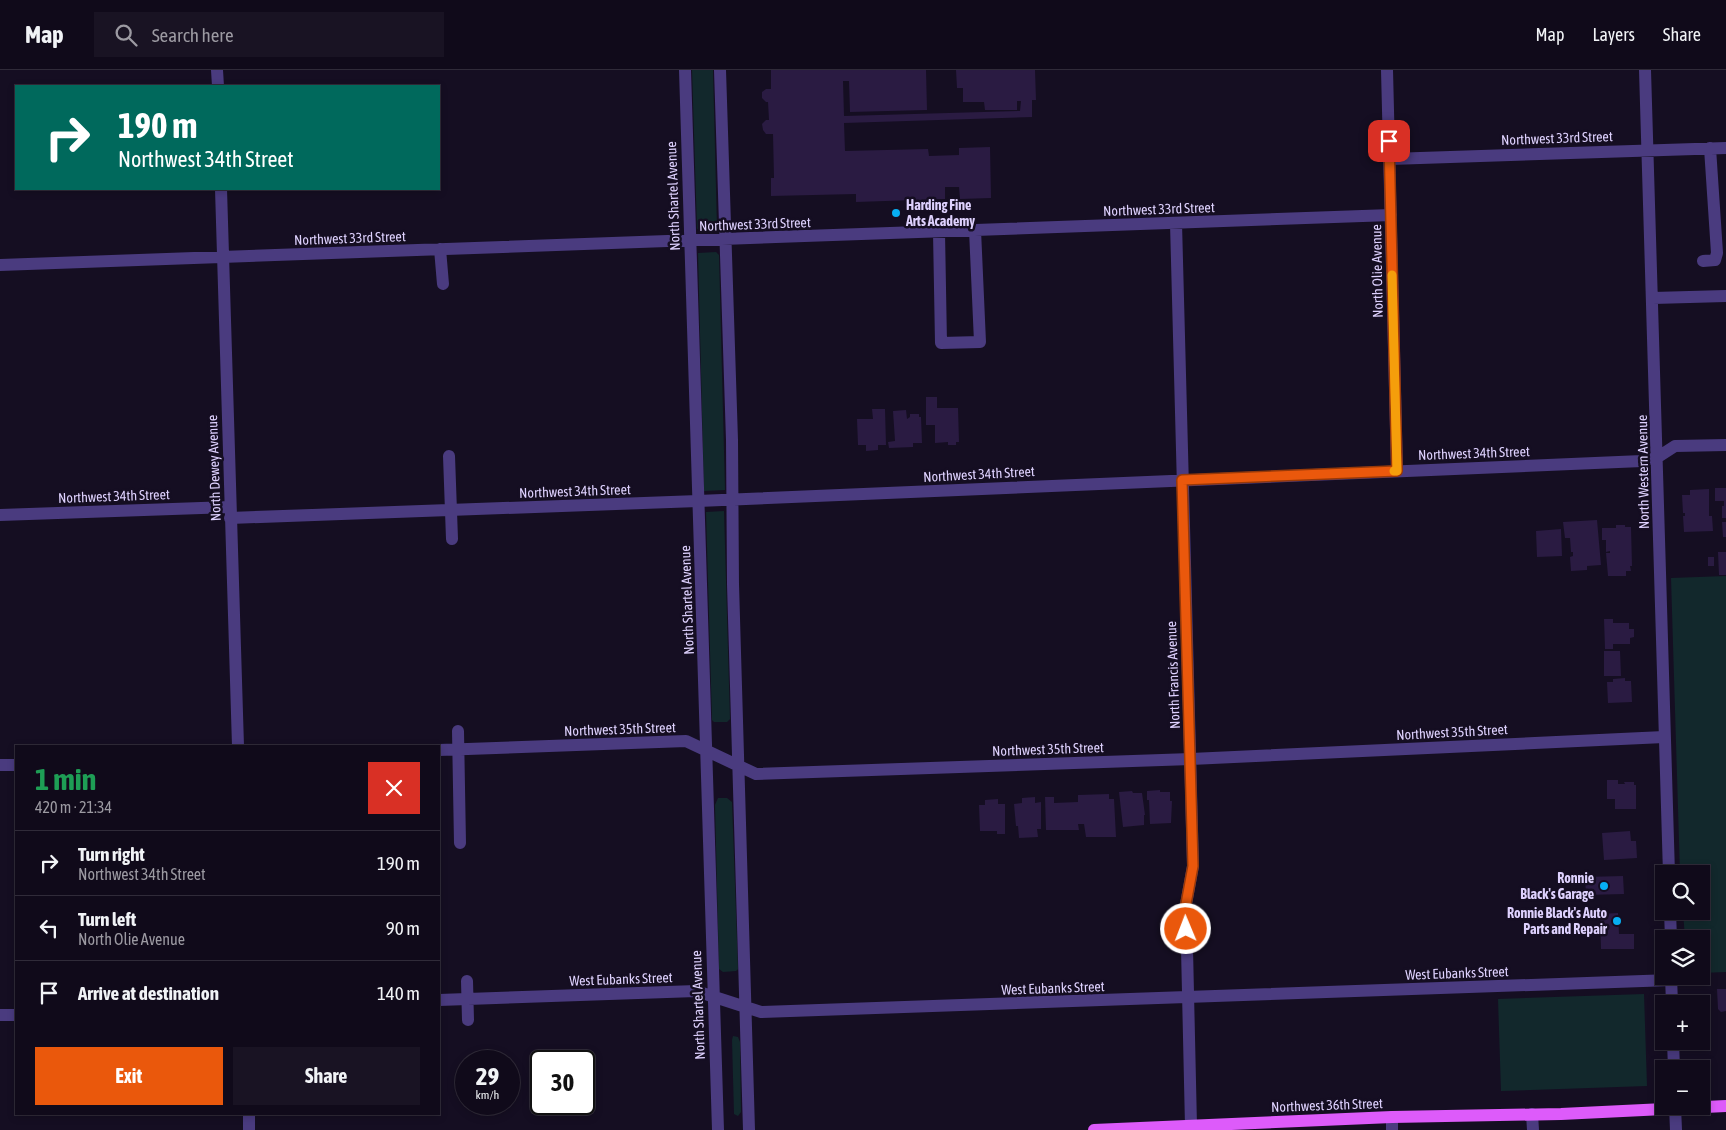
<!DOCTYPE html>
<html lang="en">
<head>
<meta charset="utf-8">
<style>
	body { margin:0; font-family:"Asap Condensed",sans-serif; background:#191323; color:#f1f3f6; height:100vh; display:flex; flex-direction:column; font-size:19px; white-space:nowrap }
	* { box-sizing:border-box; margin:0 }
	p { font-size:16px; color:#9c9aa2 }
	.icon { flex:none; width:28px; height:28px; fill:none; stroke:currentColor; stroke-width:2; stroke-linecap:round; stroke-linejoin:round }
	.map { position:relative; flex:1; overflow:hidden }
	.details { position:absolute; left:15px; top:675px; width:425px; height:370px; display:flex; flex-direction:column; background:#100a1a; border-radius:0px; box-shadow:0 2px 8px #0003,0 0 0 1px #302b39 }
	.details>* { flex:none }
	.guide { position:absolute; left:15px; top:15px; width:425px; height:105px; border-radius:0px; box-shadow:0 2px 8px #0003,0 0 0 1px #302b39; background:#00695c; color:#fff; overflow:hidden }
	.controls { position:absolute; left:1655px; top:795px; display:grid; gap:10px }
	.controls a { display:grid; place-items:center; width:55px; height:55px; border-radius:0px; background:#100a1a; box-shadow:0 2px 8px #0003,0 0 0 1px #302b39; font-size:25px }
	.speed { position:absolute; left:455px; top:980px; display:flex; gap:10px; font-size:25px; font-weight:700; text-align:center }
	.speed>* { display:grid; place-content:center; width:65px; height:65px; border-radius:50%; background:#100a1a; box-shadow:0 2px 8px #0003,0 0 0 1px #302b39; line-height:1 }
	.speed small { font-size:12px; font-weight:400 }
	.speed .limit { border:2px solid #111; border-radius:8px; background:#fff; color:#111 }
	.pin { position:absolute; display:grid; place-items:center; width:42px; height:42px; color:#fff; margin:-21px; border-radius:10px; box-shadow:0 2px 8px #0006 }
	.me { position:absolute; width:55px; margin:-28px; rotate:359deg; stroke-linejoin:round; filter:drop-shadow(0 0 4px #0008) }
	.turn { display:flex; align-items:center; gap:18px; height:105px; padding:0 20px; font-size:22px }
	.turn .icon { width:65px; height:65px; stroke-width:2.5 }
	.turn b { display:block; font-size:35px; line-height:42px }
	.round { display:grid; place-items:center; flex:none; width:52px; height:52px; border-radius:0px; background:#191323 }
	.head { display:flex; align-items:center; justify-content:space-between; height:85px; padding:0 20px }
	h1 { font-size:30px; font-weight:700; line-height:38px; color:#1e9e55 }
	.button { display:flex; gap:10px; margin-top:auto; padding:10px 20px }
	.button a { flex:1; height:58px; border-radius:0px; background:#ea580c; color:#fff; font-size:20px; font-weight:700; line-height:58px; text-align:center }
	.button a+a { background:#191323; color:#f1f3f6 }
	ul { padding:0; list-style:none }
	li { display:flex; align-items:center; gap:15px; height:65px; padding:0 20px; border-top:1px solid #302b39 }
	li div { flex:1 }
	li b { display:block; font-size:19px }
	li em { font-style:normal }
	header { display:flex; align-items:center; gap:30px; box-sizing:border-box; height:70px; padding:0 25px; background:#100a1a; border-bottom:1px solid #302b39 }
	header strong { font-size:24px }
	nav { display:flex; gap:28px; margin-inline-start:auto; font-size:18px }
	.search { width:350px; height:45px; background:#191323; display:flex; align-items:center; gap:12px; box-sizing:border-box; padding:0 18px; border-radius:0px; color:#9c9aa2; font-size:19px }
	.map>svg:first-child { display:block }
</style>
</head>
<body>
<header>
<strong>Map</strong>
<div class="search"><svg class="icon" aria-label="search" viewBox="0 0 24 24"><circle cx="10" cy="10" r="6"/><path d="M15 15l6 6"/></svg>Search here</div>
<nav><a>Map</a><a>Layers</a><a>Share</a></nav>
</header>
<div class="map">
<svg width="1726" height="1060" viewBox="0 0 1726 1060">
	<rect width="100%" height="100%" fill="#150e22"/>
	<!-- green -->
	<path fill="#12282c" d="M 692,0 L 713,0 L 717,158 L 697,159 Z
		M 716,182 L 719,185 L 725,420 L 704,421 L 698,183 Z
		M 724,441 L 730,649 L 727,652 L 714,652 L 712,650 L 706,442 Z
		M 1726,506 L 1726,902 L 1701,903 L 1701,869 L 1685,869 L 1683,841 L 1701,841 L 1701,804 L 1680,804 L 1671,508 Z
		M 718,728 L 727,728 L 732,732 L 738,899 L 736,901 L 723,902 L 719,899 L 715,735 Z
		M 1644,924 L 1647,1016 L 1501,1021 L 1498,929 Z
		M 733,966 L 738,967 L 740,972 L 741,1042 L 738,1046 L 734,1044 L 732,970 Z"/>
	<!-- building -->
	<path fill="#2a1b42" d="M 771,0 L 926,0 L 927,40 L 850,42 L 849,11 L 843,11 L 844,46 L 1020,41 L 1021,31 L 1017,31 L 1017,40 L 985,40 L 984,32 L 963,32 L 963,18 L 957,18 L 956,0 L 1035,0 L 1036,30 L 1032,30 L 1032,47 L 844,53 L 845,81 L 928,79 L 929,86 L 959,85 L 959,78 L 990,77 L 991,128 L 960,129 L 959,117 L 945,117 L 945,129 L 856,132 L 856,124 L 771,126 L 771,108 L 774,108 L 773,64 L 766,64 L 763,60 L 762,54 L 766,50 L 769,50 L 768,32 L 766,32 L 762,28 L 762,22 L 766,19 L 771,19 Z
		M 926,327 L 937,327 L 937,338 L 958,338 L 959,372 L 956,372 L 956,375 L 948,375 L 948,372 L 935,373 L 935,355 L 926,355 Z
		M 872,339 L 885,339 L 886,375 L 878,375 L 878,380 L 866,381 L 866,375 L 858,375 L 857,349 L 873,349 Z
		M 906,340 L 907,349 L 910,347 L 910,344 L 919,344 L 919,347 L 921,347 L 922,373 L 913,373 L 913,377 L 889,378 L 888,372 L 895,371 L 893,341 Z
		M 1715,418 L 1726,418 L 1726,448 L 1722,448 L 1722,436 L 1724,436 L 1724,431 L 1715,431 Z
		M 1709,419 L 1709,446 L 1712,446 L 1713,461 L 1684,462 L 1683,446 L 1685,446 L 1685,443 L 1683,443 L 1682,425 L 1690,425 L 1690,420 Z
		M 1597,450 L 1601,495 L 1587,496 L 1587,500 L 1571,501 L 1570,487 L 1573,486 L 1573,482 L 1571,482 L 1570,468 L 1565,468 L 1563,452 Z
		M 1722,452 L 1726,452 L 1726,467 L 1723,467 Z
		M 1616,455 L 1625,455 L 1625,457 L 1631,457 L 1632,496 L 1630,496 L 1631,501 L 1626,501 L 1626,506 L 1608,506 L 1606,483 L 1610,483 L 1610,481 L 1606,482 L 1606,470 L 1602,470 L 1602,458 L 1616,458 Z
		M 1561,459 L 1562,486 L 1537,487 L 1536,461 Z
		M 1718,482 L 1726,482 L 1726,505 L 1719,505 Z
		M 1708,487 L 1714,487 L 1714,496 L 1708,496 Z
		M 1604,549 L 1613,549 L 1613,553 L 1629,553 L 1629,559 L 1634,559 L 1634,567 L 1630,568 L 1630,574 L 1613,574 L 1613,579 L 1605,579 Z
		M 1604,581 L 1620,581 L 1621,606 L 1604,606 Z
		M 1625,608 L 1625,611 L 1631,611 L 1632,632 L 1608,633 L 1607,612 L 1613,612 L 1613,609 Z
		M 1607,710 L 1618,710 L 1618,714 L 1625,714 L 1624,712 L 1634,712 L 1634,715 L 1636,715 L 1636,739 L 1615,739 L 1615,729 L 1607,729 Z
		M 1160,720 L 1160,722 L 1170,722 L 1170,731 L 1172,731 L 1171,753 L 1150,754 L 1149,730 L 1147,730 L 1147,721 Z
		M 1132,721 L 1133,723 L 1142,723 L 1145,745 L 1144,745 L 1144,755 L 1123,757 L 1119,722 Z
		M 1109,724 L 1109,729 L 1114,729 L 1116,767 L 1086,767 L 1084,754 L 1078,754 L 1079,760 L 1046,760 L 1045,727 L 1054,727 L 1054,733 L 1078,732 L 1078,725 Z
		M 1035,727 L 1035,733 L 1041,732 L 1041,759 L 1037,759 L 1038,767 L 1019,768 L 1018,756 L 1016,756 L 1014,734 L 1022,733 L 1022,728 Z
		M 998,729 L 998,734 L 1005,734 L 1005,764 L 997,764 L 997,761 L 980,761 L 979,735 L 985,735 L 985,730 Z
		M 1630,761 L 1631,771 L 1636,771 L 1637,788 L 1604,790 L 1602,763 Z
		M 1623,806 L 1624,824 L 1586,825 L 1585,807 Z
		M 1618,843 L 1619,864 L 1634,864 L 1634,879 L 1601,879 L 1600,844 Z
		M 1717,919 L 1726,919 L 1726,941 L 1721,942 L 1718,939 Z"/>
	<g fill="none" stroke-linecap="round" stroke-linejoin="round">
		<!-- minor -->
		<path stroke="#4a3b7f" stroke-width="12" d="M 217,0 L 218,16
			M 685,0 L 718,1060
			M 720,0 L 732,370 L 733,514 L 749,1060
			M 1387,0 L 1397,401
			M 1645,0 L 1669,804
			M 1390,89 L 1726,78
			M 221,119 L 238,676
			M 1176,153 L 1193,796 L 1186,834 L 1191,1056
			M 939,162 L 941,273 L 980,272 L 975,160
			M 440,179 L 443,214
			M 1703,191 L 1715,190 L 1717,183 L 1710,78
			M 0,195 L 1391,145
			M 1653,228 L 1726,226
			M 449,386 L 452,469
			M 0,445 L 230,437
			M 230,448 L 698,431 L 1642,391 L 1658,387 L 1675,376 L 1726,375
			M 458,661 L 460,773
			M 439,680 L 686,671 L 756,704 L 1191,689 L 1664,667
			M 0,695 L 16,695
			M 1670,841 L 1671,869
			M 1671,906 L 1672,934
			M 467,911 L 468,950
			M 439,930 L 696,921 L 761,942 L 1671,910
			M 0,945 L 16,945
			M 1673,971 L 1674,999
			M 1675,1036 L 1676,1060
			M 249,1044 L 249,1060
			M 1532,1044 L 1533,1060
			M 1392,1047 L 1392,1060"/>
		<!-- major -->
		<path stroke="#dd5bfa" stroke-width="12" d="M 1094,1060 L 1392,1047 L 1561,1044 L 1726,1036"/>
	</g>
	<g fill="none" stroke-linecap="round" stroke-linejoin="round">
		<!-- route casing -->
		<g stroke="#983908" stroke-width="12">
			<path id="route" d="M 1186,859 L 1186,834 L 1193,796 L 1182,410 L 1397,401 L 1389,71"/>
		</g>
		<!-- route -->
		<use href="#route" stroke="#ea580c" stroke-width="9"/>
		<!-- slow -->
		<path stroke="#f59e0b" stroke-width="9" d="M 1392,205 L 1397,401 L 1394,401"/>
	</g>
	<!-- markers -->
	<g fill="#07aff3" stroke="#150e22" stroke-width="2">
		<circle cx="896" cy="143" r="5"/>
		<circle cx="1604" cy="816" r="5"/>
		<circle cx="1617" cy="851" r="5"/>
	</g>
	<g text-anchor="middle" stroke-width="5" stroke-linejoin="round" paint-order="stroke">
		<!-- street labels -->
		<g font-size="14" fill="#ded1fe" stroke="#150e22">
			<text transform="translate(1557 68) rotate(-2)" y="5">Northwest 33rd Street</text>
			<text transform="translate(673 126) rotate(-92)" y="5">North Shartel Avenue</text>
			<text transform="translate(1159 139) rotate(-2)" y="5">Northwest 33rd Street</text>
			<text transform="translate(755 154) rotate(-2)" y="5">Northwest 33rd Street</text>
			<text transform="translate(350 168) rotate(-2)" y="5">Northwest 33rd Street</text>
			<text transform="translate(1377 201) rotate(-91)" y="5">North Olie Avenue</text>
			<text transform="translate(1474 383) rotate(-2)" y="5">Northwest 34th Street</text>
			<text transform="translate(214 398) rotate(-92)" y="5">North Dewey Avenue</text>
			<text transform="translate(1643 402) rotate(-91)" y="5">North Western Avenue</text>
			<text transform="translate(979 404) rotate(-3)" y="5">Northwest 34th Street</text>
			<text transform="translate(575 421) rotate(-2)" y="5">Northwest 34th Street</text>
			<text transform="translate(114 426) rotate(-2)" y="5">Northwest 34th Street</text>
			<text transform="translate(687 530) rotate(-92)" y="5">North Shartel Avenue</text>
			<text transform="translate(1173 605) rotate(-92)" y="5">North Francis Avenue</text>
			<text transform="translate(620 659) rotate(-2)" y="5">Northwest 35th Street</text>
			<text transform="translate(1452 662) rotate(-3)" y="5">Northwest 35th Street</text>
			<text transform="translate(1048 679) rotate(-2)" y="5">Northwest 35th Street</text>
			<text transform="translate(1457 903) rotate(-2)" y="5">West Eubanks Street</text>
			<text transform="translate(621 909) rotate(-2)" y="5">West Eubanks Street</text>
			<text transform="translate(1053 918) rotate(-2)" y="5">West Eubanks Street</text>
			<text transform="translate(698 935) rotate(-92)" y="5">North Shartel Avenue</text>
			<text transform="translate(1327 1035) rotate(-2)" y="5">Northwest 36th Street</text>
		</g>
		<!-- poi labels -->
		<g font-size="14" font-weight="bold" fill="#ded1fe" stroke="#150e22" text-anchor="end">
			<text x="906" y="140" text-anchor="start">Harding Fine<tspan x="906" dy="16">Arts Academy</tspan></text>
			<text x="1594" y="813">Ronnie<tspan x="1594" dy="16">Black's Garage</tspan></text>
			<text x="1607" y="848">Ronnie Black's Auto<tspan x="1607" dy="16">Parts and Repair</tspan></text>
		</g>
	</g>
</svg>
<div class="controls">
<a><svg class="icon" aria-label="search" viewBox="0 0 24 24"><circle cx="10" cy="10" r="6"/><path d="M15 15l6 6"/></svg></a>
<a><svg class="icon" aria-label="layers" viewBox="0 0 24 24"><path d="M12 4l9 5-9 5-9-5zM3 14l9 5 9-5"/></svg></a>
<a>+</a>
<a>−</a>
</div>
<div class="speed"><div>29<small>km/h</small></div><div class="limit">30</div></div>
<div class="pin" style="left:1389px;top:71px;background:#d93025"><svg class="icon" aria-label="arrive" viewBox="0 0 24 24"><path d="M6 21V4h12l-3 4 3 4H6"/></svg></div>
<svg class="me" style="left:1186px;top:859px" viewBox="-20 -20 40 40"><circle r="17" fill="#ea580c" stroke="#fff" stroke-width="3"/><path d="M0-11L8 9 0 5-8 9z" fill="#fff"/></svg>
<div class="guide">
<div class="turn"><svg class="icon" aria-label="right" viewBox="0 0 24 24"><path d="M7 20v-9h11M14 6l5 5-5 5"/></svg><div><b>190 m</b>Northwest 34th Street</div></div>
</div>
<section class="details">
<div class="head"><div><h1>1 min</h1><p>420 m · 21:34</p></div><a class="round" style="background:#d93025;color:#fff"><svg class="icon" aria-label="close" viewBox="0 0 24 24"><path d="M6 6l12 12M18 6L6 18"/></svg></a></div>
<ul>
<li><svg class="icon" aria-label="right" viewBox="0 0 24 24"><path d="M7 20v-9h11M14 6l5 5-5 5"/></svg><div><b>Turn right</b><p>Northwest 34th Street</p></div><em>190 m</em></li>
<li><svg class="icon" aria-label="left" viewBox="0 0 24 24"><path d="M17 20v-9H6M10 6l-5 5 5 5"/></svg><div><b>Turn left</b><p>North Olie Avenue</p></div><em>90 m</em></li>
<li><svg class="icon" aria-label="arrive" viewBox="0 0 24 24"><path d="M6 21V4h12l-3 4 3 4H6"/></svg><div><b>Arrive at destination</b></div><em>140 m</em></li>
</ul>
<div class="button"><a>Exit</a><a>Share</a></div>
</section>
</div>
</body>
</html>
